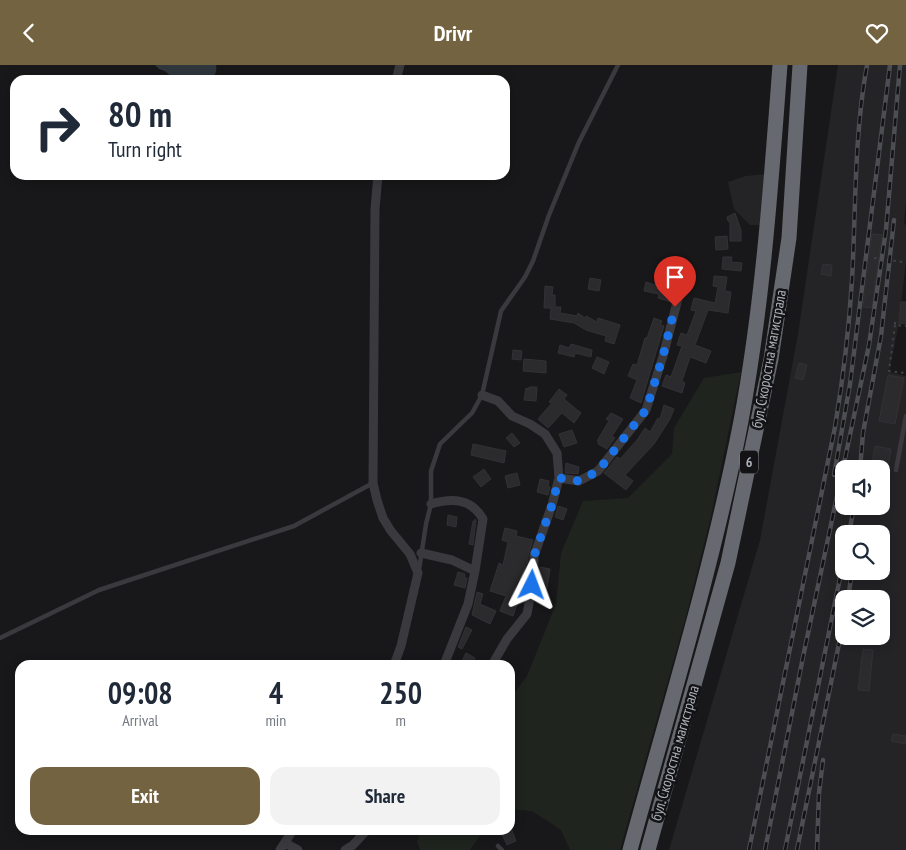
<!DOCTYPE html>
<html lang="en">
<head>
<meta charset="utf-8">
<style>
	body { margin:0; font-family:"PT Sans Narrow",sans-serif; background:#f2f2f3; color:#1f2937; height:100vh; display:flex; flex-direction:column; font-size:19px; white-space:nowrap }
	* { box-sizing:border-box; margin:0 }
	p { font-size:16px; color:#747a83 }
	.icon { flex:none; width:28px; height:28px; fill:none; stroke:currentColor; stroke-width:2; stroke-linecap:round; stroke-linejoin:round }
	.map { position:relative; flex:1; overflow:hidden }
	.drawer { position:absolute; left:15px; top:595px; width:500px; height:175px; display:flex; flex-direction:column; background:#fff; border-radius:15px; box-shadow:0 2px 12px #0003 }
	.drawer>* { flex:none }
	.guide { position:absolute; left:10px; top:10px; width:500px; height:105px; border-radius:15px; box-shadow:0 2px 12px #0003; background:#fff; color:#1f2937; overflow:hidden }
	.tools { position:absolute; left:835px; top:395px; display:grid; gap:10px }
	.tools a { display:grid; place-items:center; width:55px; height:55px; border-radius:10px; background:#fff; box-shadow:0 2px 12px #0003; font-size:25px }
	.pin { position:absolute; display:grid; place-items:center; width:42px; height:42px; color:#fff; margin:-51px -21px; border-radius:50% 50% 50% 0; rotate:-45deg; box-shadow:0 0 5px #0007 }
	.pin .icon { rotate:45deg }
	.me { position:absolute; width:55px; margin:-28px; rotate:3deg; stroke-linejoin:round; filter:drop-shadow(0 0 4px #0008) }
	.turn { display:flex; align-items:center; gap:18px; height:105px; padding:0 15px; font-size:22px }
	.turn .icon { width:65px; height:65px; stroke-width:2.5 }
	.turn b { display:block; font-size:35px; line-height:42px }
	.eta { display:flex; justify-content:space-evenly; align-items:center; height:85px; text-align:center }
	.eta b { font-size:30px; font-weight:700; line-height:35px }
	.primary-button { display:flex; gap:10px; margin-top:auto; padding:10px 15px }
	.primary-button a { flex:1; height:58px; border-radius:15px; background:#746341; color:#fff; font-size:20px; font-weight:700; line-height:58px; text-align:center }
	.primary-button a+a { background:#f2f2f3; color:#1f2937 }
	header { display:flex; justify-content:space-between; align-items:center; height:65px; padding:0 15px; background:#746341; color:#fff; font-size:22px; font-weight:700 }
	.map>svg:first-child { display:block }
</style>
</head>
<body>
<header><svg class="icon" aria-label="back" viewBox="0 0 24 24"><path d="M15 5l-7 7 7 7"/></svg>Drivr<svg class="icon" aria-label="heart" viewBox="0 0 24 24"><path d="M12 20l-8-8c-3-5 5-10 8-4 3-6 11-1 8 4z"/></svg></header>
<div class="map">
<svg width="906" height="785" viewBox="0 0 906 785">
	<rect width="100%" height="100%" fill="#18181a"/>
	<!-- built -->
	<path fill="#242427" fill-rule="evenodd" d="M 838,0 L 906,0 L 906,134 L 904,159 L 906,160 L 906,195 L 899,258 L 889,307 L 906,311 L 906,785 L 669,785 L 760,475 L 798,269 ZM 844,404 L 881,404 L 881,441 L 844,441 ZM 844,469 L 881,469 L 881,506 L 844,506 ZM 844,534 L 881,534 L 881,571 L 844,571 Z
		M 766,109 L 761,160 L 750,160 L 734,144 L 728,117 L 746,111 Z"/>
	<!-- green -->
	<path fill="#1f241f" d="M 741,307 L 711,451 L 685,555 L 620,785 L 570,785 L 561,765 L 532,746 L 510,744 L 510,634 L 527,611 L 556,539 L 561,488 L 583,436 L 628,433 L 672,389 L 674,363 L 704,313 Z
		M 421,765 L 484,765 L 470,785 L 420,785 L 417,777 Z"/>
	<!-- water -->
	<path fill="#30373c" d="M 155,0 L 216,0 C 219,16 203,15 191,15 C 187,15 179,16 175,14 C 167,10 170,7 159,4 Z"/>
	<!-- building -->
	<path fill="#2b2b2e" stroke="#323236" d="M 735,148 L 741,165 L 741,176 L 730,176 L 730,157 L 728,156 L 727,152 Z
		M 872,169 L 882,170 L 872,243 L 863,242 Z
		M 727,171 L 728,184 L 716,185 L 715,172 Z
		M 723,192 L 732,192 L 731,197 L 742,198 L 741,206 L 722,204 Z
		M 823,199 L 832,200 L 831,211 L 821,209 Z
		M 714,211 L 727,212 L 725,226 L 731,227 L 728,248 L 708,245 L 695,280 L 711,286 L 706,298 L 690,292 L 682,316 L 685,318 L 682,328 L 662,321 L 666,310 L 671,312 L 682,281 L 677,280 L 681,268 L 687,270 L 696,246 L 691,245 L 694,233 L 715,238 L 718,222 L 713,221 Z
		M 590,213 L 601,215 L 599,226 L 588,224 Z
		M 646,217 L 674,226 L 671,237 L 658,233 L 659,229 L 644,226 Z
		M 545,221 L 553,222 L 552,230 L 555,230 L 555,242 L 561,242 L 560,248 L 577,251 L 578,248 L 585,253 L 586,251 L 597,257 L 598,253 L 620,260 L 614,279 L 605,276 L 606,271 L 586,265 L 574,258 L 550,254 L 551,243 L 544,243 Z
		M 901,237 L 906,237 L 906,259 L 899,258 Z
		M 654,253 L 662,256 L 660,260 L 664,261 L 641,338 L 630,333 L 637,315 L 628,311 L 633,299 L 637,300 L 645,273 L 647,273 Z
		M 571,279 L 592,285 L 591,292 L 575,288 L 574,292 L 558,288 L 560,280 L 569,283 Z
		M 513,285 L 522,286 L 521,295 L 512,294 Z
		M 597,292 L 609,297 L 604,309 L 592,303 Z
		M 524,294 L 546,296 L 546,308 L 523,306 Z
		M 799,298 L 807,300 L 803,315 L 795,313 Z
		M 888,310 L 904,313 L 895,359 L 879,356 Z
		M 529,322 L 537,322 L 536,336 L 524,335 L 526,323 L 529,324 Z
		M 559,324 L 567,330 L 564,334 L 581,348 L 574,358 L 562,348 L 548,363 L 538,354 L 552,338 L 549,337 Z
		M 664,340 L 674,344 L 670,354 L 654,379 L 625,410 L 633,416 L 626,425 L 604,408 L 617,392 L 620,394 L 637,375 L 645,363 L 650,367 L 658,353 L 660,354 Z
		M 611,348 L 623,354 L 612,371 L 615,373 L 607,384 L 598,379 L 599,377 L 597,376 L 609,356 L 606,354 Z
		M 572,365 L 577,378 L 564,382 L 559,369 Z
		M 512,368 L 520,378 L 514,382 L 506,373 Z
		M 473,379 L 506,386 L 504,398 L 471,390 Z
		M 875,381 L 891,384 L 885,420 L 881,419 L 881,404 L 871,404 Z
		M 566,398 L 579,402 L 578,409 L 565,408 Z
		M 484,404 L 491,414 L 481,422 L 473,412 Z
		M 517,408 L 520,420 L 508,423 L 505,411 Z
		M 540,414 L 549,416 L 548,421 L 550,422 L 548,430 L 537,427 Z
		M 558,441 L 567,444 L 563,455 L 555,452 Z
		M 448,450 L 457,452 L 456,462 L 447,460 Z
		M 475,454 L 476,456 L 473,480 L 469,479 L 473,456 L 475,456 Z
		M 505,463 L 517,466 L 516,471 L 533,475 L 528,491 L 528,509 L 524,528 L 521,528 L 513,551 L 500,546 L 506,531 L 490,526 L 499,498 L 503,500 L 508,477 L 502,475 Z
		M 540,502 L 550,504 L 546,529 L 540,528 L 539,531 L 537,530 Z
		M 458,507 L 465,509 L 464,513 L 467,513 L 465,523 L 454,520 Z
		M 477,527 L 483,529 L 480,539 L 496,546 L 490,559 L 472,550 Z
		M 466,562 L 472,565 L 462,584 L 458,582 Z
		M 863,584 L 873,585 L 869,626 L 858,625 Z
		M 466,588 L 475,593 L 471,600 L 460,600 Z
		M 893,669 L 906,671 L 906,679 L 891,676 Z
		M 511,763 L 516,776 L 507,780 L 501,767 L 510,765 Z"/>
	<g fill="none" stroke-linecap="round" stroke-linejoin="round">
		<!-- path -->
		<path stroke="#404145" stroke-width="2" stroke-dasharray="2.5 4" stroke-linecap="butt" d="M 874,193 L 903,197
			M 895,257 L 895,260 L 906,261
			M 895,260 L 889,306 L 906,308"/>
		<!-- lane -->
		<path stroke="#3a3a3e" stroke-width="4.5" d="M 896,405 L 906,351
			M 419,505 L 426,459 L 431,439 L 431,406 L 440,379 L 472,348 L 482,330 L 501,246 L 525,212 L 533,196 L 549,150 L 579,77 L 618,0
			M 0,573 L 99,525 L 294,461 L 373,418
			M 498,781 L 502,785"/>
		<!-- street -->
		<path stroke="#3a3a3e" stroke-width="9" d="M 396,15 L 400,0
			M 378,110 L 375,144 L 373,418 L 377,435 L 383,453 L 391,466 L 410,489 L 418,508 L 401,581 L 394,600
			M 482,330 L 498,336 L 512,351 L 530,359 L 545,369 L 557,388 L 559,413 L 552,440 L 534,491 L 534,510 L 527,549 L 507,574 L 492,600
			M 559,413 L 579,416 L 598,406 L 646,345 L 663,291 L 680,226
			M 431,439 C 452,433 471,433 483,454 L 475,506 L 468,539 L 444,600
			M 421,488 L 452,495 L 475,506
			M 285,778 L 298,785
			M 280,785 L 293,765
			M 345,785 L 353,780 L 367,765"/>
		<!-- highway -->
		<path stroke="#66696f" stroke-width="15" d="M 630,785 C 669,643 713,501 741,356 C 763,238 771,119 780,0
			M 648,785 L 728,498 L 771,294 L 789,173 L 800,0"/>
		<!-- rail casing -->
		<g stroke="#4d4e53" stroke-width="4.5">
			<path id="rail" d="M 860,404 L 863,368 L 881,271 L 894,155
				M 834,410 L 850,319 L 890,0
				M 849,469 L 854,441
				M 848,534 L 852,506
				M 749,785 L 835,362 C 843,314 849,265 852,215 C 856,143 854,71 867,0
				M 765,785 L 803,592 L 869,280 L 886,165 L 900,0
				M 785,785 L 844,493
				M 797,785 L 844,554
				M 817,785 L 819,728 L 823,695"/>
		</g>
		<!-- rail -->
		<use href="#rail" stroke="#131315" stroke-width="2.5" stroke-dasharray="8" stroke-linecap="butt"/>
	</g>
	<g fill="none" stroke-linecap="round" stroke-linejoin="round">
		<!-- route -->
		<path stroke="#1a73e8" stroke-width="9" stroke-dasharray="0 16.2" d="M 532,520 L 534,491 L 552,440 L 559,413 L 579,416 L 598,406 L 646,345 L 663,291 L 675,242"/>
	</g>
	<g text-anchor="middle" stroke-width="5" stroke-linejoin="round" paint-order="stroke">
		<!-- shield labels -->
		<rect fill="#131315" stroke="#7e8187" stroke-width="1" x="740" y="385.5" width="18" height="23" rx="4"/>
		<g font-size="14" font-weight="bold" fill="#acb0b8">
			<text x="749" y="402">6</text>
		</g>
		<!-- street labels -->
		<g font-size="15" fill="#acb0b8" stroke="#131315">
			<text transform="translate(769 294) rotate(-80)" y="5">бул. Скоростна магистрала</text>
			<text transform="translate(675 688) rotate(-74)" y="5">бул. Скоростна магистрала</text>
		</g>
	</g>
</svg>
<div class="tools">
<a><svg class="icon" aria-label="sound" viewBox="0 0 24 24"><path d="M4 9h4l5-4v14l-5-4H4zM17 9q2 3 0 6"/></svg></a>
<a><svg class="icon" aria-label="search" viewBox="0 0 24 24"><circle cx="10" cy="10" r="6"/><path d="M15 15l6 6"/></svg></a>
<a><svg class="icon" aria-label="layers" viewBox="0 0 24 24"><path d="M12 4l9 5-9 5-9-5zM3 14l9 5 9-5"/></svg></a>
</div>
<div class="pin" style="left:675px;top:242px;background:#d93025"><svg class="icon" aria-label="arrive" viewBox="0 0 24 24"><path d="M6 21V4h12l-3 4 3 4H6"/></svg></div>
<svg class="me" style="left:532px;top:520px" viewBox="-20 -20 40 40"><path d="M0-17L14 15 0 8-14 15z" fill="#1a73e8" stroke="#fff" stroke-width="4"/></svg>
<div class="guide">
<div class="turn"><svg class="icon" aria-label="right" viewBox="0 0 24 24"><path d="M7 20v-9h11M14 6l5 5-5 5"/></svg><div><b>80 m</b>Turn right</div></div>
</div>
<section class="drawer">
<div class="eta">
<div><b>09:08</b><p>Arrival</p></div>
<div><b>4</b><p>min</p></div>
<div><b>250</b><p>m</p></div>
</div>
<div class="primary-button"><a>Exit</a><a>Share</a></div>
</section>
</div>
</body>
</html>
